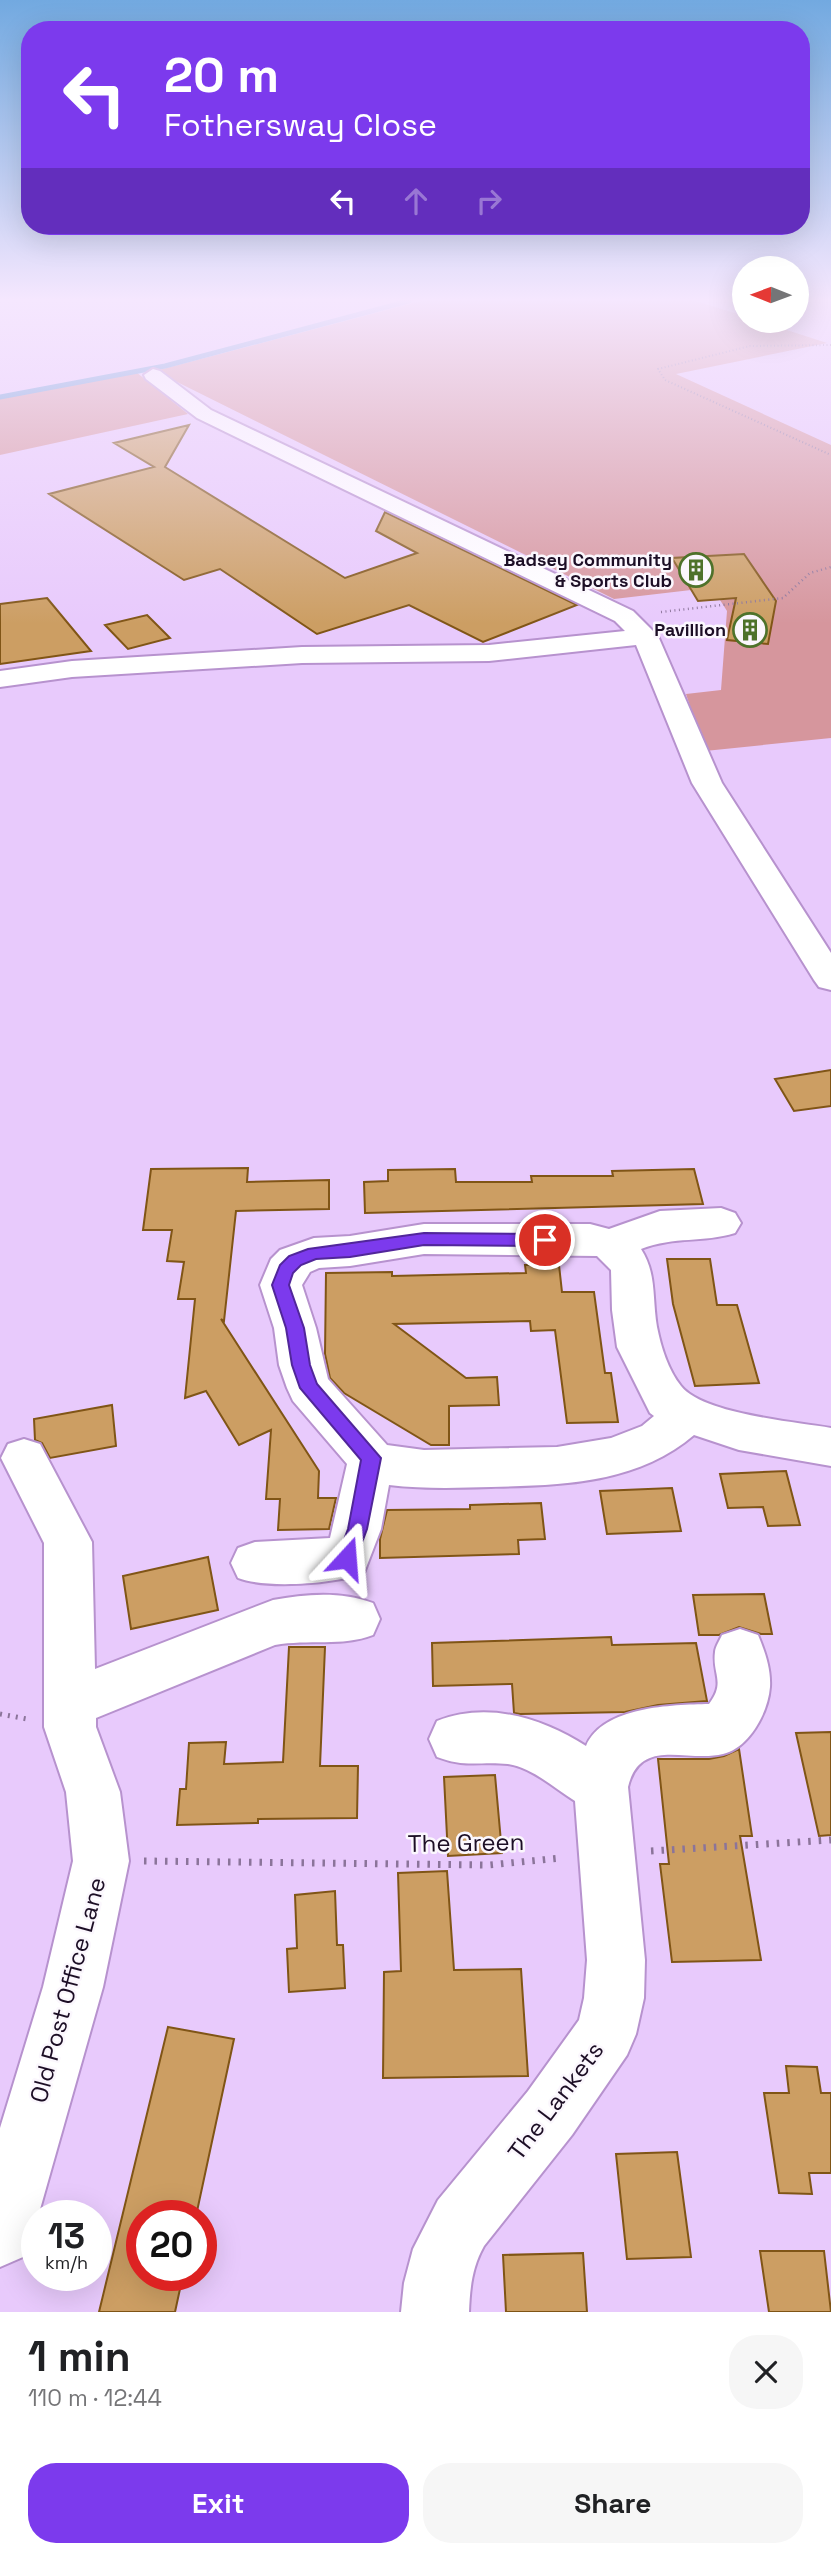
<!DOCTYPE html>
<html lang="en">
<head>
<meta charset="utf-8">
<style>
	body { margin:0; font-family:"Space Grotesk",sans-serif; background:#f6f6f6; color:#202124; height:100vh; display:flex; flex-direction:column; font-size:26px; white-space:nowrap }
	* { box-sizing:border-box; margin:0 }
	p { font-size:23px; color:#757577 }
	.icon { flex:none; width:38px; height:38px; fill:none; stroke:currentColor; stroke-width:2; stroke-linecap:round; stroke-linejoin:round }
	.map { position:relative; height:2312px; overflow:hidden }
	.details { display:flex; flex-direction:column; background:#fff; flex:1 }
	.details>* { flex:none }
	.top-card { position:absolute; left:21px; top:21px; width:789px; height:214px; border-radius:28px; box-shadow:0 7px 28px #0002; background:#7c3aed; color:#fff; overflow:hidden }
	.needle { width:46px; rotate:271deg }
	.tools { position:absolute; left:732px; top:256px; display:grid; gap:14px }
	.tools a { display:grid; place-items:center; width:77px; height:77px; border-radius:50%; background:#fff; box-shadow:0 7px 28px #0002; font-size:35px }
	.speed { position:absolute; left:21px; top:2200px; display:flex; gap:14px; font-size:35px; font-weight:700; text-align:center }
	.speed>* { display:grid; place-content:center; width:91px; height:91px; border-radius:50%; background:#fff; box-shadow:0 7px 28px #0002; line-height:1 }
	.speed small { font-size:18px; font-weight:400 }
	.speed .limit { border:10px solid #d22; background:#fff; color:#111 }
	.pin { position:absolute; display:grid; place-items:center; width:60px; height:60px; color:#fff; margin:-30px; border:4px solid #fff; border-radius:50%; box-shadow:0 2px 7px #0007 }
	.me { position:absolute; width:77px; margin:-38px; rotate:19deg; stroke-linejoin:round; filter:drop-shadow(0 0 5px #0008) }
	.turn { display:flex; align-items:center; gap:24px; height:147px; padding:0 28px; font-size:32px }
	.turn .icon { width:91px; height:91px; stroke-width:2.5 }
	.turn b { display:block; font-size:49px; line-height:60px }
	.lanes { display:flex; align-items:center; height:66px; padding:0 28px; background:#0003; justify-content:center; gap:35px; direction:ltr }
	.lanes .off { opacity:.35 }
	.round { display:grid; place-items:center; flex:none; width:74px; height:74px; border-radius:28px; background:#f6f6f6 }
	.overview { display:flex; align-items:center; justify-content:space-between; height:119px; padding:0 28px }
	h1 { font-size:42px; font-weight:700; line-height:52px }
	.action { display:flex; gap:14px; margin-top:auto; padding:14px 28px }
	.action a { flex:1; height:80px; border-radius:28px; background:#7c3aed; color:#fff; font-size:28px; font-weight:700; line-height:80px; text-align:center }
	.action a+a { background:#f6f6f6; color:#202124 }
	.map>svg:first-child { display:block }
</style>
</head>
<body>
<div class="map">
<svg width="831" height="2312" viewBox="0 0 831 2312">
	<rect width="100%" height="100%" fill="#e8cafc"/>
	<!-- green -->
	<path fill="#d6969d" d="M 421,301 L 696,301 L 744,316 L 744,320 L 756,320 L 827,343 L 676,374 L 831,445 L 831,738 L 705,751 L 686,694 L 721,690 L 727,611 L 720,600 L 698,601 L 691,590 L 614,599 L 155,371 Z
		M 136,372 L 188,414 L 0,455 L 0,397 Z"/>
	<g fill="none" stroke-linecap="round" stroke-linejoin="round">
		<!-- stream -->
		<path stroke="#6198d4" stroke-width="5" d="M 0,397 L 165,366 L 409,301"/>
	</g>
	<!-- building -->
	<path fill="#cc9e63" stroke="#805516" stroke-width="2" d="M 189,425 L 165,467 L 345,578 L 417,553 L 376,531 L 385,512 L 577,605 L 483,642 L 409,605 L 317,634 L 220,569 L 184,580 L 49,494 L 154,467 L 114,443 Z
		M 744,554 L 776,601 L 768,644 L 727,640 L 736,598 L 698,601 L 672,558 Z
		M 47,598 L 91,651 L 0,664 L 0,604 Z
		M 147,615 L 170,638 L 128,649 L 105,625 Z
		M 831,1070 L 831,1106 L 794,1111 L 775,1079 Z
		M 248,1168 L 247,1182 L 329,1180 L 329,1209 L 236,1211 L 224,1321 L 221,1319 L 319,1471 L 318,1498 L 336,1498 L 329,1529 L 278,1530 L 280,1499 L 266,1499 L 271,1430 L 239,1445 L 206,1391 L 185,1398 L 195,1299 L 178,1299 L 184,1262 L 167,1261 L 172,1230 L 143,1230 L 151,1169 Z
		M 455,1169 L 456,1182 L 532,1182 L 531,1176 L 613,1176 L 612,1171 L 694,1169 L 703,1204 L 365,1213 L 364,1182 L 388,1181 L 388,1170 Z
		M 667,1259 L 710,1259 L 717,1305 L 737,1305 L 759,1383 L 695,1386 L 673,1304 Z
		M 525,1265 L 559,1265 L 562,1292 L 594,1292 L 605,1373 L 611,1373 L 618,1422 L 567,1423 L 555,1330 L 531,1331 L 530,1321 L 394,1324 L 466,1378 L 497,1377 L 499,1405 L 449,1406 L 449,1445 L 431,1445 L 344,1393 L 330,1378 L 325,1354 L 326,1273 L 392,1272 L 392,1276 L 526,1273 Z
		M 112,1405 L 116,1446 L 50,1458 L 42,1443 L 35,1440 L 34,1419 Z
		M 786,1471 L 800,1525 L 768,1526 L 763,1507 L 728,1508 L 720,1474 Z
		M 672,1488 L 681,1531 L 607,1534 L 600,1491 Z
		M 541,1503 L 545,1539 L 518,1540 L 519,1554 L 380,1558 L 380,1539 L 387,1510 L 470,1509 L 470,1505 Z
		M 208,1557 L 218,1610 L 131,1629 L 123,1576 Z
		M 764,1594 L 772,1634 L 761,1634 L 739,1627 L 719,1635 L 699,1635 L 693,1595 Z
		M 611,1637 L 612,1645 L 696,1643 L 707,1701 L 658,1705 L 625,1712 L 520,1714 L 514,1713 L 512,1684 L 433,1686 L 432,1643 Z
		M 289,1647 L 325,1647 L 320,1766 L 358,1766 L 357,1818 L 258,1819 L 258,1823 L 177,1825 L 180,1789 L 186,1789 L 189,1743 L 226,1742 L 224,1764 L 283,1762 Z
		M 831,1732 L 831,1835 L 819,1836 L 796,1733 Z
		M 739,1749 L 752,1836 L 740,1836 L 761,1960 L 672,1962 L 660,1864 L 669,1864 L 658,1759 L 709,1759 L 724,1756 Z
		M 495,1775 L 502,1853 L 448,1856 L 444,1777 Z
		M 447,1871 L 454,1970 L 521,1969 L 528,2076 L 383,2078 L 384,1972 L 401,1971 L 398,1873 Z
		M 335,1891 L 337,1945 L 343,1945 L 345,1988 L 289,1992 L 287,1949 L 297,1948 L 295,1895 Z
		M 168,2027 L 234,2039 L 196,2216 L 142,2216 L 142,2275 L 183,2275 L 175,2312 L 99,2312 Z
		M 786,2066 L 817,2067 L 821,2093 L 831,2093 L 831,2173 L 809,2173 L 812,2194 L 779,2193 L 764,2093 L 789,2093 Z
		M 677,2152 L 691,2257 L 627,2259 L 616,2154 Z
		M 760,2251 L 824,2251 L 831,2312 L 769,2312 Z
		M 583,2253 L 587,2312 L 506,2312 L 503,2255 Z"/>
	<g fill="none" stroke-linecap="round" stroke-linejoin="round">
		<!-- minor casing -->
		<g stroke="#b792ce" stroke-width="4">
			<path id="minor" d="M 153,369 L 160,371 L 211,410 L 633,611 L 658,636 L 722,783 L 831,953 L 831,990 L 819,987 L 814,980 L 692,783 L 636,645 L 489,661 L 302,663 L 72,677 L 0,687 L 0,671 L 72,661 L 302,647 L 489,645 L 625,631 L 615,621 L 197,418 L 146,379 L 144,375 Z
				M 721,1208 L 735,1213 L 741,1223 L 735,1233 C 703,1243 675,1236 641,1249 C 657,1274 652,1298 657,1327 C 661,1347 668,1370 681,1386 C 703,1414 796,1422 831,1428 L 831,1466 L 739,1450 L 694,1435 C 637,1484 562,1485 491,1487 C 457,1488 423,1489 389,1485 L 381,1529 L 364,1573 C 335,1584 266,1589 238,1578 L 231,1563 L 238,1548 L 255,1542 L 330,1538 L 347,1464 L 293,1401 L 287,1388 L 279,1365 L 274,1328 L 260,1285 L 271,1259 L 280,1250 L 314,1238 L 350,1236 L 424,1224 L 590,1224 L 609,1229 L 660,1211 ZM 424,1254 L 597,1256 L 611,1270 L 612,1310 L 617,1347 L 650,1413 L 654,1416 L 642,1426 L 611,1438 L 557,1447 L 424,1450 L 387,1445 L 328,1379 L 316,1328 L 302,1285 L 310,1272 L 319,1268 L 350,1266 Z
				M 24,1439 L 40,1444 L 92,1542 L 95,1669 L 273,1600 C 306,1594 341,1591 373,1603 L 380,1619 L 373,1635 C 342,1647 308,1639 275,1645 L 96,1718 L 96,1727 L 120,1792 L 129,1861 L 103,1987 L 33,2234 L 23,2257 L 0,2267 L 0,2128 L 43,1987 L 73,1861 L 66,1792 L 44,1727 L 44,1543 L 1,1458 L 8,1444 Z
				M 740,1629 L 758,1635 C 765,1652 771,1669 770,1687 C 768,1713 749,1748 723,1754 C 687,1763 640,1736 628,1787 L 645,1960 L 644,1998 L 636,2034 L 627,2055 L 572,2135 L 484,2246 C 472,2267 470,2288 469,2312 L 401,2312 L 404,2283 L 413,2249 L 438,2200 L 528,2091 L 579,2020 L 584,1998 L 587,1960 L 575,1801 C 554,1788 533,1768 508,1764 C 480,1761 465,1768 437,1757 L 429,1739 L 437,1721 C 488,1701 542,1718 586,1746 C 603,1706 672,1705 709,1704 C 726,1682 712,1674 715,1652 C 715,1647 720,1640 722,1635 Z"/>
		</g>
		<!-- path-far3 -->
		<path stroke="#8b749a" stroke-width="2" stroke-dasharray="1 2.5" stroke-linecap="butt" d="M 831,345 L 750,346 L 658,369 L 665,380 L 831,455"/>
		<!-- path-far2 -->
		<path stroke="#8b749a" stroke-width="2.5" stroke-dasharray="1 3.5" stroke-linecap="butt" d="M 661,612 L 783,598 L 810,573 L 831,567"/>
		<!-- path-far1 -->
		<path stroke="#8b749a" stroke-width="5" stroke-dasharray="2 6" stroke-linecap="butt" d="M 0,1714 L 27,1719"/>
		<!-- path -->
		<path stroke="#8b749a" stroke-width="7" stroke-dasharray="2.5 8" stroke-linecap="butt" d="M 651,1851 L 831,1840
			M 144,1861 L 489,1865 L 562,1858"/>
		<!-- minor -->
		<use href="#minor" fill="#fff" fill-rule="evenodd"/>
	</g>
	<!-- sky -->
	<linearGradient id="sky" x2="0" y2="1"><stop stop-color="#72a9e0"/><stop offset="0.48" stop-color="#f5e7fe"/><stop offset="1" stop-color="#f5e7fe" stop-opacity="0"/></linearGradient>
	<rect width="831" height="624" fill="url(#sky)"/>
	<!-- route -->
	<path fill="#7c3aed" stroke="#51269a" stroke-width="2" d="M 424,1233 L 545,1234 L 554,1240 L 545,1246 L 424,1245 L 350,1257 L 316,1259 L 301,1265 L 293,1273 L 289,1285 L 304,1328 L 310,1365 L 317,1384 L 381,1458 L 367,1529 L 354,1564 L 347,1567 L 340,1564 L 337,1558 L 348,1529 L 361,1460 L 300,1388 L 292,1365 L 286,1328 L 272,1285 L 280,1265 L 289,1256 L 308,1249 Z"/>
	<!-- icons -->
	<defs>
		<g id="building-ring" transform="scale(1.75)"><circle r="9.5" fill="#fbf7fd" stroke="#4e722a" stroke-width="1.5"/><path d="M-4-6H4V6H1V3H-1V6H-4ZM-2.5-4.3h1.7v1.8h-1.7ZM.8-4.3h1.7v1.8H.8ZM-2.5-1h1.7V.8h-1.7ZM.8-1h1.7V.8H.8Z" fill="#4e722a"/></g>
	</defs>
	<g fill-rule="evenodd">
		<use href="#building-ring" x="696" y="570"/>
		<use href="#building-ring" x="750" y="630"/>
	</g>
	<g text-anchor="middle" stroke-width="5" stroke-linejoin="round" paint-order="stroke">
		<!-- far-poi labels -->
		<g font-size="18" font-weight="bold" fill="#1c0e25" stroke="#fbf7fd" text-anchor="end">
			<text x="672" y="566">Badsey Community<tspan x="672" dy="21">&amp; Sports Club</tspan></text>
			<text x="726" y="636">Pavillion</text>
		</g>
		<!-- near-street labels -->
		<g font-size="24" fill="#1c0e25" stroke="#fbf7fd">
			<text transform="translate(466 1843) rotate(-1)" y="8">The Green</text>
			<text transform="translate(68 1990) rotate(-75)" y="8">Old Post Office Lane</text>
			<text transform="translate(556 2101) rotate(-53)" y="8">The Lankets</text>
		</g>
	</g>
</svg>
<div class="tools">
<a><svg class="needle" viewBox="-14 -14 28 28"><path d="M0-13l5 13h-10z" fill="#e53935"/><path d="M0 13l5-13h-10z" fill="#757577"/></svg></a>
</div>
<div class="speed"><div>13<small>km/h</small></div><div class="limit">20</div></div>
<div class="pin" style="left:545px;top:1240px;background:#d93025"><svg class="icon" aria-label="arrive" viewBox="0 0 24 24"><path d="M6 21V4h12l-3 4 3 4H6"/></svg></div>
<svg class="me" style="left:347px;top:1558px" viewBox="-20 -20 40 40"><path d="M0-17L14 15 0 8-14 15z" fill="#7c3aed" stroke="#fff" stroke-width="4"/></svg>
<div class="top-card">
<div class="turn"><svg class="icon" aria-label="left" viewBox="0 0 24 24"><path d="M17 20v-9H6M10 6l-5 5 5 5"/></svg><div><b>20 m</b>Fothersway Close</div></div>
<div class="lanes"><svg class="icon" aria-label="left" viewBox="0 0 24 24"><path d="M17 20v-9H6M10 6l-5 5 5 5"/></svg><svg class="icon off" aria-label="ahead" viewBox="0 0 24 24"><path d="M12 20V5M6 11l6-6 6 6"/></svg><svg class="icon off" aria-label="right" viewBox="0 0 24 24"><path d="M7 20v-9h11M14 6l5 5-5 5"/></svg></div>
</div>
</div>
<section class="details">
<div class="overview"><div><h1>1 min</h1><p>110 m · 12:44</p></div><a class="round"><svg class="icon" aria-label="close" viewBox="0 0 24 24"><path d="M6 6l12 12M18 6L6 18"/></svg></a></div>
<div class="action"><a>Exit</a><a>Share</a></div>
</section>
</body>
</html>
